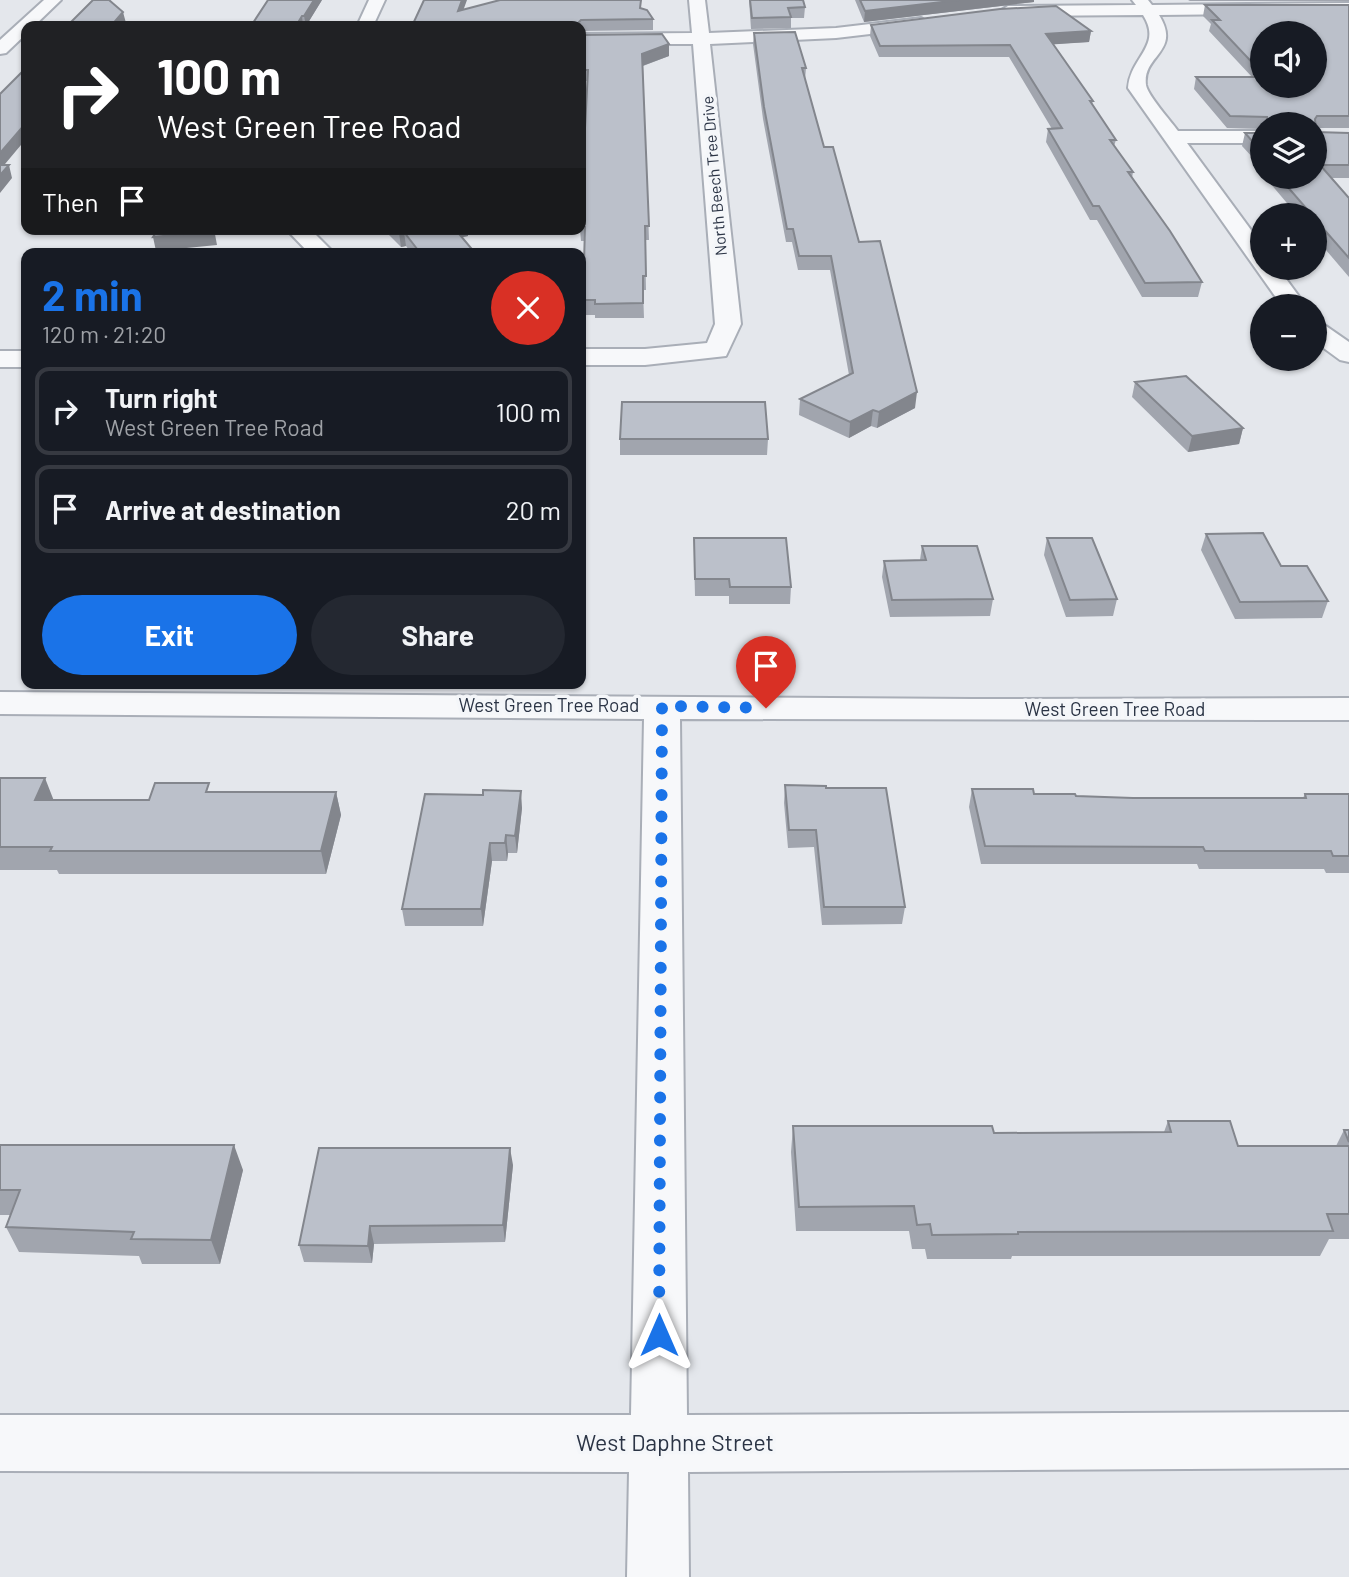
<!DOCTYPE html>
<html lang="en">
<head>
<meta charset="utf-8">
<style>
	body { margin:0; font-family:Barlow,sans-serif; background:#242831; color:#f1f3f6; height:100vh; display:flex; flex-direction:column; font-size:26px; white-space:nowrap }
	* { box-sizing:border-box; margin:0 }
	p { font-size:23px; color:#9ea1a6 }
	.icon { flex:none; width:38px; height:38px; fill:none; stroke:currentColor; stroke-width:2; stroke-linecap:round; stroke-linejoin:round }
	.map { position:relative; flex:1; overflow:hidden }
	.side { position:absolute; left:21px; top:248px; width:565px; height:441px; display:flex; flex-direction:column; background:#171b24; border-radius:14px; box-shadow:0 2px 5px #0004 }
	.side>* { flex:none }
	.banner { position:absolute; left:21px; top:21px; width:565px; height:214px; border-radius:14px; box-shadow:0 2px 5px #0004; background:#202124; color:#fff; overflow:hidden }
	.tools { position:absolute; left:1250px; top:21px; display:grid; gap:14px }
	.tools a { display:grid; place-items:center; width:77px; height:77px; border-radius:50%; background:#171b24; box-shadow:0 2px 5px #0004; font-size:35px }
	.pin { position:absolute; display:grid; place-items:center; width:60px; height:60px; color:#fff; margin:-72px -30px; border-radius:50% 50% 50% 0; rotate:-45deg; box-shadow:0 0 7px #0007 }
	.pin .icon { rotate:45deg }
	.me { position:absolute; width:77px; margin:-38px; rotate:0deg; stroke-linejoin:round; filter:drop-shadow(0 0 5px #0008) }
	.turn { display:flex; align-items:center; gap:24px; height:147px; padding:0 21px; font-size:32px }
	.turn .icon { width:91px; height:91px; stroke-width:2.5 }
	.turn b { display:block; font-size:49px; line-height:60px }
	.then { display:flex; align-items:center; height:66px; padding:0 21px; background:#0003; gap:14px; font-size:26px }
	.round { display:grid; place-items:center; flex:none; width:74px; height:74px; border-radius:37px; background:#242831 }
	.summary { display:flex; align-items:center; justify-content:space-between; height:119px; padding:0 21px }
	h1 { font-size:42px; font-weight:700; line-height:52px; color:#1a73e8 }
	.primary-button { display:flex; gap:14px; margin-top:auto; padding:14px 21px }
	.primary-button a { flex:1; height:80px; border-radius:42px; background:#1a73e8; color:#fff; font-size:28px; font-weight:700; line-height:80px; text-align:center }
	.primary-button a+a { background:#242831; color:#f1f3f6 }
	ul { padding:0; list-style:none }
	li { display:flex; align-items:center; gap:21px; height:88px; margin:0 14px 10px; padding:0 7px; border:4px solid #363941; border-radius:14px }
	li div { flex:1 }
	li b { display:block; font-size:26px }
	li em { font-style:normal }
	.map>svg:first-child { display:block }
</style>
</head>
<body>
<div class="map">
<svg width="1349" height="1577" viewBox="0 0 1349 1577">
	<rect width="100%" height="100%" fill="#e4e7ec"/>
	<g fill="none" stroke-linecap="round" stroke-linejoin="round">
		<!-- minor casing -->
		<g stroke="#a9aeb7" stroke-width="4">
			<path id="minor" d="M 44,0 L 61,0 L 34,26 L 26,26 L 26,34 L 6,53 L 0,54 L 0,40 Z
				M 369,0 L 385,0 L 373,26 L 357,26 Z
				M 689,0 L 705,0 L 709,33 L 836,28 L 921,18 L 929,23 L 921,28 L 836,38 L 710,44 L 741,324 L 726,356 L 645,365 L 581,365 L 581,349 L 645,349 L 707,343 L 715,324 L 693,44 L 581,44 L 581,34 L 692,33 Z
				M 1132,0 L 1148,0 L 1152,5 L 1349,3 L 1349,13 L 1159,15 C 1182,52 1142,55 1146,85 C 1148,96 1171,121 1178,131 L 1262,131 L 1262,143 L 1187,143 L 1262,245 L 1262,268 L 1278,268 L 1306,306 L 1282,306 L 1128,88 C 1130,57 1163,46 1143,15 L 1008,16 L 1000,11 L 1008,6 L 1136,5 Z
				M 286,229 L 310,229 L 335,254 L 310,254 Z
				M 1314,321 L 1323,324 L 1349,342 L 1349,362 L 1340,360 L 1314,341 Z
				M 0,351 L 26,351 L 26,367 L 0,367 Z
				M 0,692 L 972,699 L 1349,698 L 1349,720 L 680,719 L 687,1415 L 1349,1412 L 1349,1468 L 688,1472 L 689,1577 L 627,1577 L 629,1472 L 0,1471 L 0,1415 L 631,1415 L 644,719 L 0,714 Z"/>
		</g>
		<!-- minor -->
		<use href="#minor" fill="#f7f8fa" fill-rule="evenodd"/>
	</g>
	<!-- wall -->
	<path fill="#a1a5ae" fill-rule="evenodd" d="M 322,0 L 306,26 L 251,26 Z
		M 749,0 L 803,0 L 805,7 L 804,18 L 791,18 L 791,28 L 751,29 Z
		M 855,0 L 1034,0 L 1034,2 L 864,22 Z
		M 1188,0 L 1349,0 L 1349,1 L 1190,1 Z
		M 1205,5 L 1349,5 L 1349,128 L 1315,128 L 1316,132 L 1349,133 L 1349,178 L 1332,178 L 1349,198 L 1349,277 L 1314,236 L 1314,215 L 1297,215 L 1265,177 L 1314,177 L 1314,124 L 1262,124 L 1262,129 L 1227,128 L 1194,89 L 1196,77 L 1252,77 L 1209,31 L 1211,24 L 1203,16 ZM 1262,33 L 1314,86 L 1262,86 Z
		M 640,8 L 653,19 L 653,30 L 581,31 L 581,26 L 412,26 L 463,9 Z
		M 871,25 L 1091,31 L 1089,42 L 1053,44 L 1093,101 L 1092,104 L 1116,140 L 1114,146 L 1133,172 L 1132,178 L 1202,282 L 1198,297 L 1142,297 L 1097,220 L 1090,220 L 1046,142 L 1048,129 L 1052,129 L 1009,57 L 879,57 L 870,36 Z
		M 754,33 L 806,68 L 805,80 L 824,147 L 859,242 L 915,408 L 877,428 L 871,426 L 849,438 L 799,415 L 800,399 L 849,375 L 830,270 L 798,270 L 792,242 L 786,242 L 763,119 L 753,44 Z
		M 581,35 L 669,56 L 643,66 L 649,240 L 645,240 L 646,290 L 643,290 L 644,318 L 595,318 L 595,315 L 584,315 L 584,241 L 581,241 L 580,229 L 581,229 L 581,205 L 587,81 L 581,81 Z
		M 1245,133 L 1262,133 L 1262,173 L 1253,163 L 1254,159 L 1242,146 Z
		M 383,229 L 468,229 L 468,236 L 462,237 L 476,254 L 412,254 L 406,246 L 401,247 Z
		M 1135,382 L 1243,428 L 1239,444 L 1188,452 L 1132,397 Z
		M 620,439 L 768,439 L 767,455 L 620,455 Z
		M 1206,534 L 1281,566 L 1328,601 L 1322,618 L 1235,619 L 1201,550 Z
		M 1047,538 L 1117,599 L 1113,616 L 1066,617 L 1044,555 Z
		M 922,546 L 993,599 L 990,616 L 890,617 L 882,577 L 884,561 L 920,560 Z
		M 694,554 L 791,587 L 790,604 L 729,604 L 729,596 L 695,596 Z
		M 0,778 L 53,800 L 149,800 L 211,792 L 336,792 L 341,815 L 326,874 L 59,874 L 57,870 L 0,870 Z
		M 785,785 L 826,788 L 905,907 L 902,924 L 822,925 L 814,847 L 788,848 L 784,803 Z
		M 972,789 L 1034,794 L 1133,798 L 1303,798 L 1305,794 L 1349,794 L 1349,873 L 1326,873 L 1324,869 L 1199,869 L 1197,864 L 981,864 L 969,807 Z
		M 522,808 L 517,853 L 508,853 L 507,861 L 492,861 L 483,926 L 405,926 L 402,909 Z
		M 1168,1121 L 1238,1146 L 1336,1146 L 1344,1130 L 1349,1130 L 1349,1239 L 1329,1239 L 1320,1256 L 1012,1256 L 1011,1259 L 927,1259 L 925,1249 L 912,1249 L 909,1231 L 796,1231 L 791,1152 L 793,1126 L 994,1133 L 1164,1132 Z
		M 0,1145 L 243,1170 L 220,1264 L 142,1264 L 139,1256 L 19,1252 L 6,1227 L 10,1215 L 0,1215 Z
		M 513,1165 L 505,1242 L 374,1244 L 372,1263 L 304,1262 L 299,1245 Z"/>
	<!-- shaded-wall -->
	<path fill="#83868d" d="M 314,0 L 322,0 L 306,26 L 304,16 Z
		M 462,0 L 467,0 L 459,22 L 458,11 Z
		M 959,0 L 1034,0 L 1034,2 L 864,22 L 865,11 Z
		M 123,12 L 126,23 L 123,26 L 111,26 Z
		M 302,16 L 303,26 L 296,26 Z
		M 1091,31 L 1089,42 L 1044,45 L 1046,34 Z
		M 669,44 L 669,56 L 642,66 L 642,54 Z
		M 26,123 L 26,139 L 0,170 L 0,153 Z
		M 9,165 L 12,178 L 0,193 L 0,175 Z
		M 214,229 L 217,245 L 156,251 L 153,237 Z
		M 452,229 L 468,229 L 468,236 L 453,239 Z
		M 404,232 L 406,246 L 401,247 L 399,233 Z
		M 917,392 L 915,408 L 877,428 L 879,412 Z
		M 873,410 L 871,426 L 849,438 L 850,422 Z
		M 1243,428 L 1239,444 L 1188,452 L 1192,436 Z
		M 45,778 L 54,801 L 35,800 Z
		M 521,791 L 522,808 L 517,853 L 515,836 Z
		M 336,792 L 341,815 L 326,874 L 321,851 Z
		M 506,835 L 508,853 L 507,861 L 505,843 Z
		M 490,843 L 492,861 L 483,926 L 481,909 Z
		M 234,1145 L 243,1170 L 220,1264 L 211,1240 Z
		M 510,1148 L 513,1165 L 505,1242 L 503,1225 Z
		M 370,1226 L 374,1244 L 372,1263 L 368,1246 Z"/>
	<!-- building -->
	<path fill="#bbc0ca" stroke="#83868d" stroke-width="2" d="M 93,0 L 109,0 L 123,12 L 111,26 L 67,26 Z
		M 268,0 L 314,0 L 304,16 L 302,16 L 296,26 L 251,26 Z
		M 424,0 L 462,0 L 458,11 L 500,0 L 641,0 L 640,8 L 647,10 L 653,19 L 581,20 L 578,23 L 578,26 L 412,26 Z
		M 750,0 L 803,0 L 805,7 L 788,8 L 791,17 L 752,18 Z
		M 860,0 L 959,0 L 865,11 Z
		M 1205,5 L 1349,5 L 1349,116 L 1317,116 L 1315,119 L 1316,132 L 1349,133 L 1349,165 L 1320,165 L 1349,198 L 1349,258 L 1314,218 L 1314,215 L 1312,215 L 1279,177 L 1314,177 L 1314,124 L 1267,124 L 1267,117 L 1230,116 L 1196,77 L 1262,77 L 1262,86 L 1314,86 L 1314,33 L 1262,33 L 1262,73 L 1212,20 L 1220,20 Z
		M 1056,6 L 1091,31 L 1046,34 L 1093,101 L 1090,101 L 1116,140 L 1110,140 L 1133,172 L 1128,172 L 1170,231 L 1202,282 L 1145,283 L 1099,206 L 1093,206 L 1048,129 L 1062,128 L 1010,45 L 880,46 L 871,25 L 1000,9 Z
		M 795,32 L 806,68 L 802,68 L 824,147 L 833,147 L 859,242 L 880,241 L 917,392 L 879,412 L 873,410 L 850,422 L 800,399 L 853,373 L 831,256 L 799,256 L 793,229 L 787,229 L 764,107 L 754,33 Z
		M 662,34 L 669,44 L 642,54 L 649,226 L 645,226 L 646,276 L 643,276 L 643,303 L 595,304 L 595,300 L 583,300 L 585,227 L 581,227 L 581,205 L 588,70 L 581,70 L 581,35 Z
		M 26,68 L 26,123 L 0,153 L 0,94 Z
		M 1245,133 L 1262,133 L 1262,156 L 1256,150 L 1260,150 Z
		M 0,165 L 9,165 L 0,175 Z
		M 158,229 L 214,229 L 214,231 L 153,237 Z
		M 395,229 L 455,229 L 476,254 L 421,254 L 404,232 L 399,233 Z
		M 1186,376 L 1243,428 L 1192,436 L 1135,382 Z
		M 622,402 L 765,402 L 768,439 L 620,439 Z
		M 1263,533 L 1281,566 L 1307,566 L 1328,601 L 1240,602 L 1206,534 Z
		M 694,538 L 786,538 L 791,587 L 730,587 L 729,579 L 695,579 Z
		M 1047,538 L 1092,538 L 1117,599 L 1070,600 Z
		M 922,546 L 977,546 L 993,599 L 892,600 L 884,561 L 926,560 Z
		M 0,778 L 45,778 L 35,800 L 149,800 L 155,783 L 209,783 L 206,792 L 336,792 L 321,851 L 50,851 L 52,847 L 0,847 Z
		M 785,785 L 826,786 L 826,788 L 886,788 L 905,907 L 824,907 L 816,830 L 789,830 Z
		M 972,789 L 1033,789 L 1034,794 L 1075,794 L 1076,796 L 1133,798 L 1306,798 L 1305,794 L 1349,794 L 1349,856 L 1333,856 L 1331,851 L 1205,851 L 1203,847 L 985,846 Z
		M 483,790 L 521,791 L 515,836 L 506,835 L 505,843 L 490,843 L 481,909 L 402,909 L 425,794 L 483,795 Z
		M 1168,1121 L 1230,1121 L 1238,1146 L 1349,1146 L 1349,1214 L 1327,1214 L 1333,1231 L 1018,1232 L 1018,1234 L 932,1235 L 930,1224 L 917,1225 L 914,1206 L 799,1207 L 793,1126 L 992,1126 L 994,1133 L 1171,1132 Z
		M 1344,1130 L 1349,1130 L 1349,1142 Z
		M 0,1145 L 234,1145 L 211,1240 L 131,1239 L 134,1232 L 6,1227 L 20,1190 L 0,1190 Z
		M 319,1148 L 510,1148 L 503,1225 L 370,1226 L 368,1246 L 299,1245 Z"/>
	<g fill="none" stroke-linecap="round" stroke-linejoin="round">
		<!-- route -->
		<path stroke="#1a73e8" stroke-width="12" stroke-dasharray="0 21.6" d="M 659,1335 L 662,706 L 766,708"/>
	</g>
	<g text-anchor="middle" stroke-width="7" stroke-linejoin="round" paint-order="stroke">
		<!-- far-street labels -->
		<g font-size="16" fill="#2b3445" stroke="#f4f6f9">
			<text transform="translate(714 176) rotate(-95)" y="6">North Beech Tree Drive</text>
		</g>
		<!-- street labels -->
		<g font-size="19" fill="#2b3445" stroke="#f4f6f9">
			<text x="549" y="712">West Green Tree Road</text>
			<text x="1115" y="716">West Green Tree Road</text>
		</g>
		<!-- near-street labels -->
		<g font-size="23" fill="#2b3445" stroke="#f4f6f9">
			<text x="675" y="1451">West Daphne Street</text>
		</g>
	</g>
</svg>
<div class="tools">
<a><svg class="icon" aria-label="sound" viewBox="0 0 24 24"><path d="M4 9h4l5-4v14l-5-4H4zM17 9q2 3 0 6"/></svg></a>
<a><svg class="icon" aria-label="layers" viewBox="0 0 24 24"><path d="M12 4l9 5-9 5-9-5zM3 14l9 5 9-5"/></svg></a>
<a>+</a>
<a>−</a>
</div>
<div class="pin" style="left:766px;top:708px;background:#d93025"><svg class="icon" aria-label="arrive" viewBox="0 0 24 24"><path d="M6 21V4h12l-3 4 3 4H6"/></svg></div>
<svg class="me" style="left:659px;top:1335px" viewBox="-20 -20 40 40"><path d="M0-17L14 15 0 8-14 15z" fill="#1a73e8" stroke="#fff" stroke-width="4"/></svg>
<div class="banner">
<div class="turn"><svg class="icon" aria-label="right" viewBox="0 0 24 24"><path d="M7 20v-9h11M14 6l5 5-5 5"/></svg><div><b>100 m</b>West Green Tree Road</div></div>
<div class="then">Then<svg class="icon" aria-label="arrive" viewBox="0 0 24 24"><path d="M6 21V4h12l-3 4 3 4H6"/></svg></div>
</div>
<section class="side">
<div class="summary"><div><h1>2 min</h1><p>120 m · 21:20</p></div><a class="round" style="background:#d93025;color:#fff"><svg class="icon" aria-label="close" viewBox="0 0 24 24"><path d="M6 6l12 12M18 6L6 18"/></svg></a></div>
<ul>
<li><svg class="icon" aria-label="right" viewBox="0 0 24 24"><path d="M7 20v-9h11M14 6l5 5-5 5"/></svg><div><b>Turn right</b><p>West Green Tree Road</p></div><em>100 m</em></li>
<li><svg class="icon" aria-label="arrive" viewBox="0 0 24 24"><path d="M6 21V4h12l-3 4 3 4H6"/></svg><div><b>Arrive at destination</b></div><em>20 m</em></li>
</ul>
<div class="primary-button"><a>Exit</a><a>Share</a></div>
</section>
</div>
</body>
</html>
